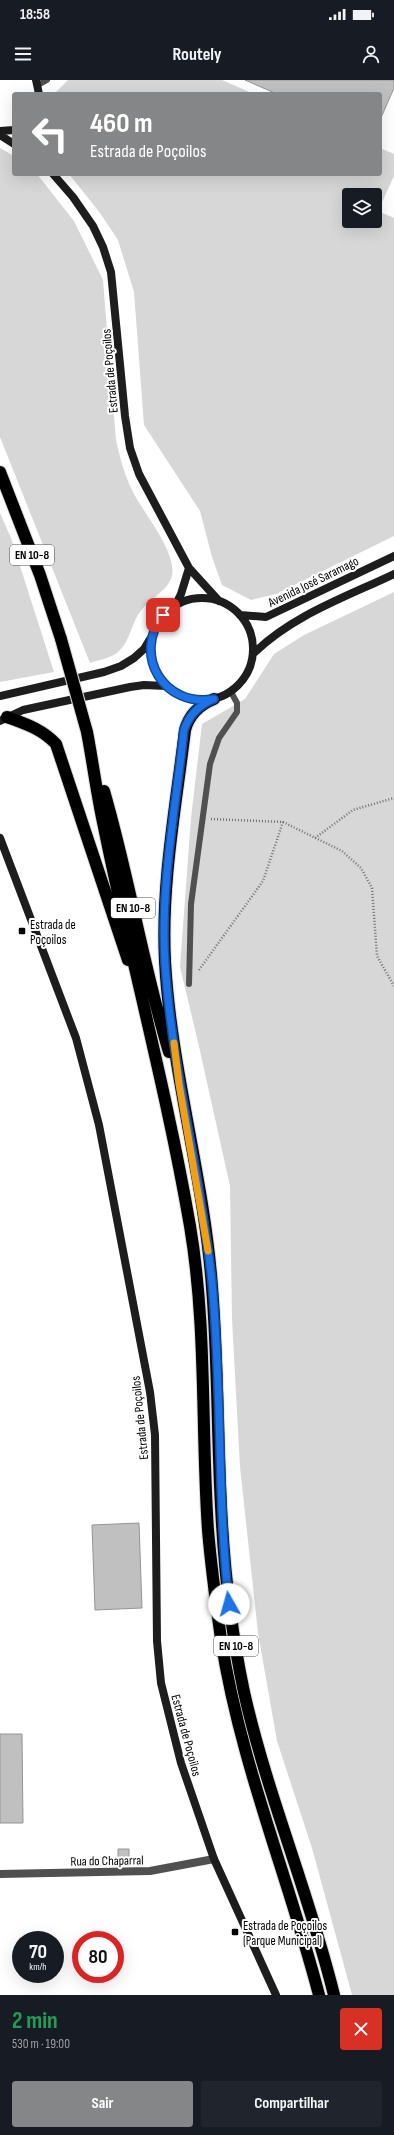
<!DOCTYPE html>
<html lang="pt">
<head>
<meta charset="utf-8">
<style>
	body { margin:0; font-family:"Sofia Sans Condensed",sans-serif; background:#20242c; color:#f1f3f6; height:100vh; display:flex; flex-direction:column; font-size:15px; white-space:nowrap }
	* { box-sizing:border-box; margin:0 }
	p { font-size:13px; color:#9ea1a6 }
	.icon { flex:none; width:22px; height:22px; fill:none; stroke:currentColor; stroke-width:2; stroke-linecap:round; stroke-linejoin:round }
	.map { position:relative; height:1915px; overflow:hidden }
	.details { display:flex; flex-direction:column; background:#171b24; flex:1 }
	.details>* { flex:none }
	.hud { position:absolute; left:12px; top:12px; width:370px; height:84px; border-radius:4px; box-shadow:0 4px 16px #0002; background:#858687; color:#fff; overflow:hidden }
	.tools { position:absolute; left:342px; top:108px; display:grid; gap:8px }
	.tools a { display:grid; place-items:center; width:40px; height:40px; border-radius:4px; background:#171b24; box-shadow:0 4px 16px #0002; font-size:20px }
	.speed { position:absolute; left:12px; top:1851px; display:flex; gap:8px; font-size:20px; font-weight:700; text-align:center }
	.speed>* { display:grid; place-content:center; width:52px; height:52px; border-radius:50%; background:#171b24; box-shadow:0 4px 16px #0002; line-height:1 }
	.speed small { font-size:10px; font-weight:400 }
	.speed .limit { border:6px solid #d22; background:#fff; color:#111 }
	.pin { position:absolute; display:grid; place-items:center; width:34px; height:34px; color:#fff; margin:-17px; border-radius:8px; box-shadow:0 2px 6px #0006 }
	.me { position:absolute; width:44px; margin:-22px; rotate:353deg; stroke-linejoin:round; filter:drop-shadow(0 0 3px #0008) }
	.turn { display:flex; align-items:center; gap:14px; height:84px; padding:0 12px; font-size:18px }
	.turn .icon { width:52px; height:52px; stroke-width:2.5 }
	.turn b { display:block; font-size:28px; line-height:34px }
	.round { display:grid; place-items:center; flex:none; width:42px; height:42px; border-radius:4px; background:#20242c }
	.head { display:flex; align-items:center; justify-content:space-between; height:68px; padding:0 12px }
	h1 { font-size:24px; font-weight:700; line-height:30px; color:#1e9e55 }
	.button { display:flex; gap:8px; margin-top:auto; padding:8px 12px }
	.button a { flex:1; height:46px; border-radius:4px; background:#858687; color:#fff; font-size:16px; font-weight:700; line-height:46px; text-align:center }
	.button a+a { background:#20242c; color:#f1f3f6 }
	.status { display:flex; justify-content:space-between; align-items:center; height:28px; padding:0 20px; background:#171b24; direction:ltr }
	.status svg { height:11px; fill:currentColor }
	header { display:flex; justify-content:space-between; align-items:center; height:52px; padding:0 12px; background:#171b24; font-size:18px; font-weight:700 }
	.map>svg:first-child { display:block }
</style>
</head>
<body>
<div class="status"><b>18:58</b><svg viewBox="0 0 49 12"><path d="M0 12V9h3v3zM5 12V6h3v6zM10 12V3h3v9zM15 12V0h3v12zM26 1h20v11H26zM47 4h2v5h-2z"/></svg></div>
<header><svg class="icon" aria-label="menu" viewBox="0 0 24 24"><path d="M4 6h16M4 12h16M4 18h16"/></svg>Routely<svg class="icon" aria-label="person" viewBox="0 0 24 24"><circle cx="12" cy="8" r="4"/><path d="M4 21q1-7 8-7t8 7"/></svg></header>
<div class="map">
<svg width="394" height="1915" viewBox="0 0 394 1915">
	<rect width="100%" height="100%" fill="#fff"/>
	<!-- green -->
	<path fill="#d7d7d7" fill-rule="evenodd" d="M 68,0 L 222,0 L 254,14 L 54,14 Z
		M 0,68 L 14,76 L 14,94 L 37,94 L 74,141 L 103,200 L 116,360 C 120,378 125,397 134,414 C 145,435 180,476 171,499 C 164,514 148,519 140,532 C 131,544 130,562 118,572 C 112,578 98,580 90,583 L 0,357 Z
		M 380,68 L 394,74 L 394,96 L 378,131 L 394,138 L 394,456 L 276,514 L 251,520 L 222,505 L 212,477 L 200,431 L 144,345 L 134,212 L 118,160 L 100,133 L 69,94 L 380,94 ZM 349,115 L 375,115 L 375,141 L 349,141 Z
		M 0,433 L 11,458 L 54,592 L 0,602 Z
		M 394,512 L 394,1915 L 352,1915 L 312,1768 L 277,1661 L 258,1553 L 240,1387 L 232,1239 L 230,1106 L 198,962 L 180,887 L 191,738 L 202,644 L 245,619 L 274,574 L 304,555 Z"/>
	<!-- building -->
	<path fill="#c0c0c0" stroke="#949494" d="M 245,0 L 394,0 L 394,8 L 380,40 L 380,14 L 277,14 Z
		M 139,1443 L 142,1528 L 95,1530 L 92,1445 Z
		M 0,1654 L 22,1654 L 23,1743 L 0,1743 Z
		M 118,1769 L 129,1769 L 129,1781 L 118,1781 Z"/>
	<g fill="none" stroke-linecap="round" stroke-linejoin="round">
		<!-- highway casing -->
		<g stroke="#dbdbdb" stroke-width="14">
			<path id="highway" d="M 0,392 L 40,495 L 61,559
				M 214,619 C 199,625 189,635 185,650 C 176,726 161,804 165,881 C 171,991 204,1097 212,1207 C 218,1280 217,1353 221,1426 C 224,1489 231,1551 244,1612 C 267,1715 309,1812 334,1915
				M 7,637 C 26,644 42,649 56,664 L 128,880
				M 87,652 C 93,683 97,716 104,747 C 131,881 167,1012 190,1146 C 207,1246 201,1349 208,1450 C 211,1486 216,1523 221,1559 C 240,1682 288,1796 319,1915
				M 104,711 C 129,797 143,886 169,972"/>
		</g>
		<!-- path -->
		<path stroke="#727272" stroke-width="2.5" stroke-dasharray="1 2" stroke-linecap="butt" d="M 211,739 L 283,742 L 342,771 L 361,788 L 372,808 L 377,876 L 394,906
			M 315,758 L 353,730 L 394,718
			M 199,890 L 263,801 L 283,742"/>
		<!-- lane -->
		<path stroke="#505050" stroke-width="6" d="M 38,5 L 47,0
			M 189,904 L 191,824 L 210,684 L 219,658 L 237,632 L 237,623 L 231,612"/>
		<!-- street -->
		<path stroke="#505050" stroke-width="8" d="M 0,1794 L 150,1791 L 214,1779"/>
		<!-- secondary -->
		<path stroke="#1d1d1d" stroke-width="8" d="M 36,0 L 39,14
			M 0,51 L 14,50
			M 0,55 L 14,64
			M 53,94 L 73,117 L 93,146 L 103,167 L 111,192 L 125,336 L 130,368 L 139,394 L 189,488 L 219,521
			M151 569a51 51 0 1 1 102 0a51 51 0 1 1-102 0Z
			M 175,526 L 181,514 L 189,488
			M 240,535 L 266,537 L 394,476
			M 254,573 C 293,535 346,517 394,494
			M 0,616 L 104,592 L 121,586 L 134,578 L 144,569 L 150,559
			M 0,641 L 23,630 L 130,607 L 144,605 L 166,606
			M 0,758 L 76,958 L 99,1045 L 150,1312 L 155,1355 L 157,1561 L 161,1603 L 181,1683 L 214,1779 L 276,1915"/>
		<!-- highway -->
		<use href="#highway" stroke="#000" stroke-width="12"/>
		<!-- highway-bridge casing -->
		<g stroke="#dbdbdb" stroke-width="14" stroke-linecap="butt">
			<path id="highway-bridge" d="M 61,559 L 87,652"/>
		</g>
		<!-- highway-bridge -->
		<use href="#highway-bridge" stroke="#000" stroke-width="12"/>
	</g>
	<g fill="none" stroke-linecap="round" stroke-linejoin="round">
		<!-- route casing -->
		<g stroke="#114b97" stroke-width="10">
			<path id="route" d="M 163,535 C 132,575 164,628 214,619 C 199,625 189,635 184,650 C 176,727 160,806 165,883 C 172,991 201,1095 212,1202 C 222,1309 217,1417 229,1524"/>
		</g>
		<!-- route -->
		<use href="#route" stroke="#1a73e8" stroke-width="7"/>
		<!-- slow -->
		<path stroke="#f59e0b" stroke-width="7" d="M 174,963 L 179,1004 L 208,1171"/>
	</g>
	<!-- markers -->
	<g fill="#000" stroke="#fff" stroke-width="1.5">
		<rect x="18" y="847" width="8" height="8" rx="2"/>
		<rect x="231" y="1848" width="8" height="8" rx="2"/>
	</g>
	<g text-anchor="middle" stroke-width="4" stroke-linejoin="round" paint-order="stroke">
		<!-- shield labels -->
		<g fill="#fff" stroke="#4c4c4c" stroke-width="1">
			<rect x="10" y="465" width="44" height="20" rx="3"/>
			<rect x="111" y="818" width="44" height="20" rx="3"/>
			<rect x="214" y="1556" width="44" height="20" rx="3"/>
		</g>
		<g font-size="12" font-weight="bold" fill="#000">
			<text x="32" y="479">EN 10-8</text>
			<text x="133" y="832">EN 10-8</text>
			<text x="236" y="1570">EN 10-8</text>
		</g>
		<!-- street labels -->
		<g font-size="13" fill="#000" stroke="#fff">
			<text transform="translate(109 291) rotate(-95)" y="5">Estrada de Poçoilos</text>
			<text transform="translate(313 501) rotate(-26)" y="5">Avenida José Saramago</text>
			<text transform="translate(139 1338) rotate(-96)" y="5">Estrada de Poçoilos</text>
			<text transform="translate(187 1655) rotate(75)" y="5">Estrada de Poçoilos</text>
			<text transform="translate(107 1780) rotate(-1)" y="5">Rua do Chaparral</text>
		</g>
		<!-- poi labels -->
		<g font-size="13" fill="#000" stroke="#fff" text-anchor="start">
			<text x="30" y="849">Estrada de<tspan x="30" dy="15">Poçoilos</tspan></text>
			<text x="243" y="1850">Estrada de Poçoilos<tspan x="243" dy="15">(Parque Municipal)</tspan></text>
		</g>
	</g>
</svg>
<div class="tools">
<a><svg class="icon" aria-label="layers" viewBox="0 0 24 24"><path d="M12 4l9 5-9 5-9-5zM3 14l9 5 9-5"/></svg></a>
</div>
<div class="speed"><div>70<small>km/h</small></div><div class="limit">80</div></div>
<div class="pin" style="left:163px;top:535px;background:#d93025"><svg class="icon" aria-label="arrive" viewBox="0 0 24 24"><path d="M6 21V4h12l-3 4 3 4H6"/></svg></div>
<svg class="me" style="left:229px;top:1524px" viewBox="-20 -20 40 40"><circle r="19" fill="#fff"/><path d="M0-13L10 11 0 6-10 11z" fill="#1a73e8"/></svg>
<div class="hud">
<div class="turn"><svg class="icon" aria-label="left" viewBox="0 0 24 24"><path d="M17 20v-9H6M10 6l-5 5 5 5"/></svg><div><b>460 m</b>Estrada de Poçoilos</div></div>
</div>
</div>
<section class="details">
<div class="head"><div><h1>2 min</h1><p>530 m · 19:00</p></div><a class="round" style="background:#d93025;color:#fff"><svg class="icon" aria-label="close" viewBox="0 0 24 24"><path d="M6 6l12 12M18 6L6 18"/></svg></a></div>
<div class="button"><a>Sair</a><a>Compartilhar</a></div>
</section>
</body>
</html>
